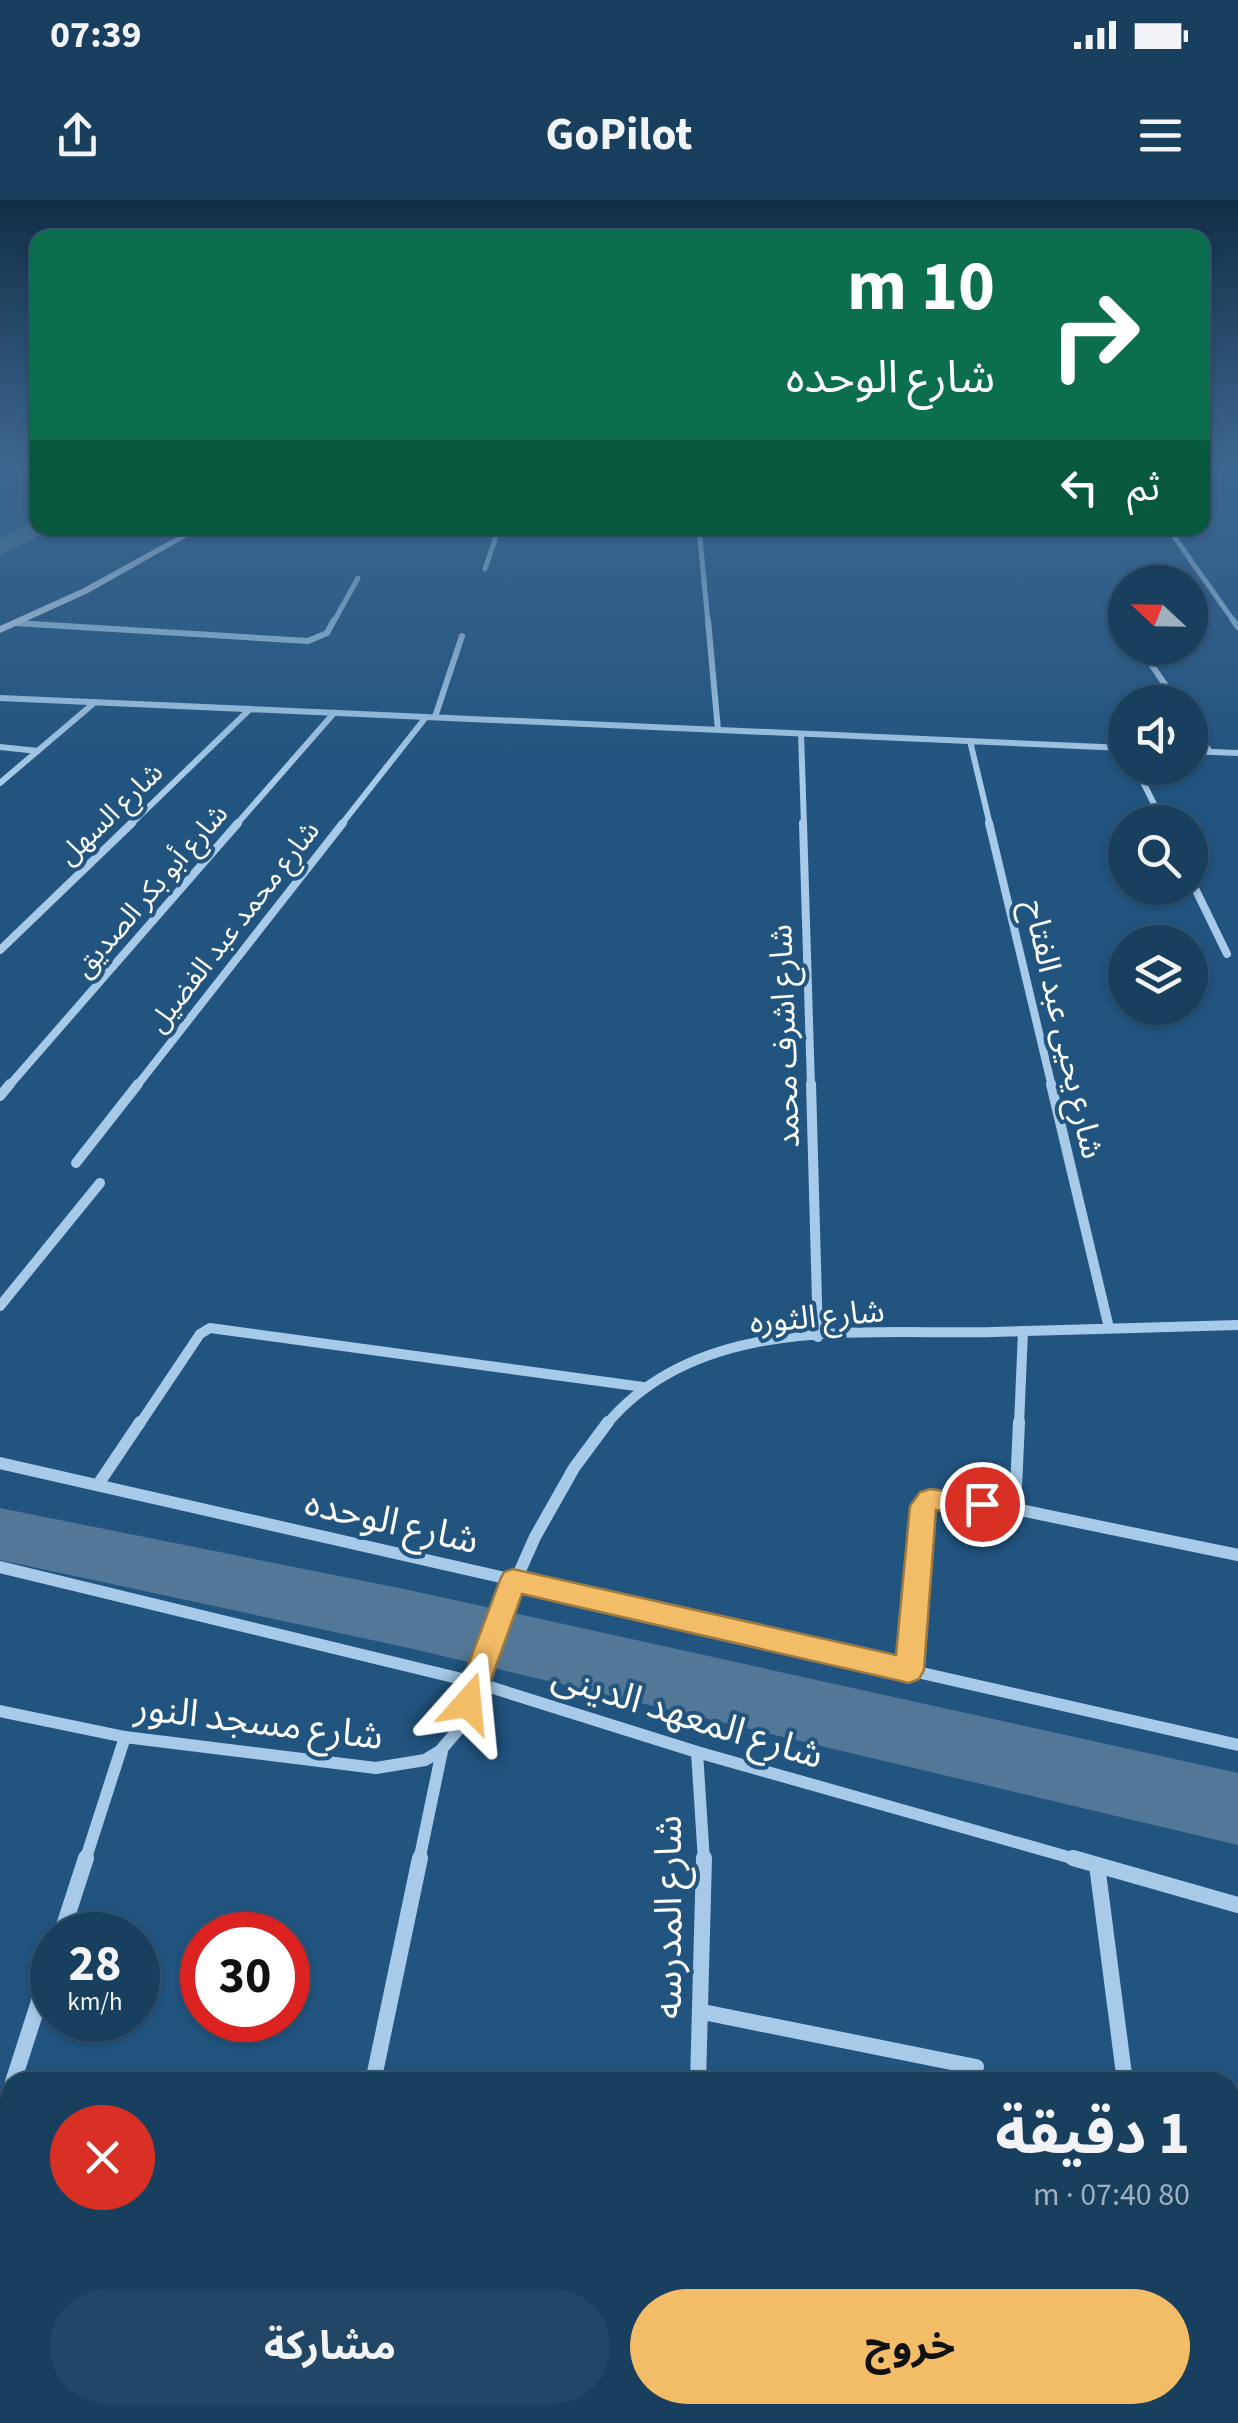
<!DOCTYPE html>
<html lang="ar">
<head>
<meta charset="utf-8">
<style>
	body { margin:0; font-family:"Source Sans 3","Noto Sans Arabic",sans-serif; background:#224665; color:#f1f3f6; direction:rtl; height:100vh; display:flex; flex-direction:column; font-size:38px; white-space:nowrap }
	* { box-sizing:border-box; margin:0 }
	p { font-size:32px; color:#9fafbd }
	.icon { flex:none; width:55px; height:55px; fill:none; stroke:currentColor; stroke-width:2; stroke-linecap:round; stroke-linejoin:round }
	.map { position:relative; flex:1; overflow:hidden; direction:ltr }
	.panel { position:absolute; left:0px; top:1872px; width:1240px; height:352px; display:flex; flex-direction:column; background:#193f5f; border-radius:30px 30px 0 0; box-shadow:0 2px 8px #0004,0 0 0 2px #375874; direction:rtl }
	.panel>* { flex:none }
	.guide { position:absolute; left:30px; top:30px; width:1180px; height:305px; border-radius:20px; box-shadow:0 2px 8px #0004,0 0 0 2px #375874; direction:rtl; background:#0b6e4f; color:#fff; overflow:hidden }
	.needle { width:65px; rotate:292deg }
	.fabs { position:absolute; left:1108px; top:365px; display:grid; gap:20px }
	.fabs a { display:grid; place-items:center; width:100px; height:100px; border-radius:50%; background:#193f5f; box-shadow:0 2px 8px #0004,0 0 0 2px #375874; font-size:50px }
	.speed { position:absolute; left:30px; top:1712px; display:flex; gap:20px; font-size:50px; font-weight:700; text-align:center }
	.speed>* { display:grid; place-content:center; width:130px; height:130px; border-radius:50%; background:#193f5f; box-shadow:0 2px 8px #0004,0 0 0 2px #375874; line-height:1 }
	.speed small { font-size:25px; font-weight:400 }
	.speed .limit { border:15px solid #d22; background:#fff; color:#111 }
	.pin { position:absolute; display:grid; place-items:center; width:85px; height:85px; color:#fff; margin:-42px; border:5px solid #fff; border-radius:50%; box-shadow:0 2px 10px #0007 }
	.me { position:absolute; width:110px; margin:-55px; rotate:18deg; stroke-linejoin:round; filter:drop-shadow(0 0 8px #0008) }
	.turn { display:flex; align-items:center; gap:35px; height:210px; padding:0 50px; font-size:45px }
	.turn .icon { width:130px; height:130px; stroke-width:2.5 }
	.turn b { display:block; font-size:70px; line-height:85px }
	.then { display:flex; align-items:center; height:95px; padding:0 50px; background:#0003; gap:20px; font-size:38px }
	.round { display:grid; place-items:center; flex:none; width:105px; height:105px; border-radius:52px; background:#224665 }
	.headline { display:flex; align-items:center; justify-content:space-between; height:170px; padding:0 50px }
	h1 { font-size:60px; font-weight:700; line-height:75px }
	.primary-button { display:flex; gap:20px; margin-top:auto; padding:20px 50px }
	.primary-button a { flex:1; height:115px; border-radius:60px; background:#f3bc67; color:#111; font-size:40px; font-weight:700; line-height:115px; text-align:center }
	.primary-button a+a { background:#224665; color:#f1f3f6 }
	.status { display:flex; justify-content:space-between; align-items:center; height:70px; padding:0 50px; background:#193f5f; direction:ltr }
	.status svg { height:28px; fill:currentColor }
	header { display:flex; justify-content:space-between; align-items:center; height:130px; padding:0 50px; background:#193f5f; font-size:45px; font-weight:700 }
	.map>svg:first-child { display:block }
</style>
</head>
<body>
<div class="status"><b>07:39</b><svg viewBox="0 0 49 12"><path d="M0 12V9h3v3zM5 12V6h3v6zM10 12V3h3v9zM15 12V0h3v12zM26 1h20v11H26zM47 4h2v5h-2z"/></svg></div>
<header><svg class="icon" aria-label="menu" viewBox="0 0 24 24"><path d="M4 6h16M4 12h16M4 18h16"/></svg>GoPilot<svg class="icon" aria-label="share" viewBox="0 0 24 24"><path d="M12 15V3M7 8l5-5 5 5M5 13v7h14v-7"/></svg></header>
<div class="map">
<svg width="1238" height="2223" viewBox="0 0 1238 2223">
	<rect width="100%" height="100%" fill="#21547f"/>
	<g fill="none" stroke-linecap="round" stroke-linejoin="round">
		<!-- canal -->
		<path fill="#537897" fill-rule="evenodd" d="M 38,320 L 38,328 L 50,328 L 46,332 L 0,355 L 0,338 Z
			M 0,1308 L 409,1390 L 1238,1573 L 1238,1645 L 409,1448 L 0,1360 Z"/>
		<!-- street-far5 -->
		<path stroke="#a6cae7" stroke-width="5" d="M 699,328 L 708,423
			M 1168,328 L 1235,423
			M 485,369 L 499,328
			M 333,423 L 358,378"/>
		<!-- street-far4 -->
		<path stroke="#a6cae7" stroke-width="6" d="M 708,420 L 718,530
			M 1233,420 L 1238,427
			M 15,423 L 308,441 L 327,433 L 334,420
			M 1151,464 L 1177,502
			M 0,498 L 1125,548
			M 435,517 L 462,436
			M 1190,523 L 1210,552
			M 801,534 L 804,625
			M 970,541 L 990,625
			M 0,547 L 38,551
			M 1190,551 L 1238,553
			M 1136,568 L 1163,622
			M 0,583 L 94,503
			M 130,625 L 250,509
			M 236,625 L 334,513
			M 341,625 L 426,517"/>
		<!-- street-far3 -->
		<path stroke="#a6cae7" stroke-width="8" d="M 803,623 L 811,887
			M 989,623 L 1052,887
			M 1190,678 L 1227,754
			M 0,750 L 132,623
			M 8,887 L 238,623
			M 136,887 L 343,623"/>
		<!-- street-far2 -->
		<path stroke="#a6cae7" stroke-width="10" d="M 811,884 L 818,1137
			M 1051,884 L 1109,1128
			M 0,896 L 10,884
			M 76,963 L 138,884
			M 0,1106 L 100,983
			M 139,1225 L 200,1134 L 210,1128 L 643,1187
			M 606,1225 C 699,1113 863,1135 993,1132 C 1075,1130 1156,1127 1238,1125
			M 1019,1225 L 1023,1131"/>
		<!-- street-far1 -->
		<path stroke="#a6cae7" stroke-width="12" d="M 0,1263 L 1238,1545
			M 99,1283 L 140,1222
			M 1015,1309 L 1019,1222
			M 0,1367 L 474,1482 L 697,1552 L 1082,1661
			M 909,1470 L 923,1307 L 929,1299 L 1015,1309 L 1238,1355
			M 0,1511 L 125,1537 L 376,1568 L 425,1560 L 440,1551 L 458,1530 L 491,1436 L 535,1337 L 574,1268 L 608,1222
			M 697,1552 L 704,1661
			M 85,1661 L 125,1537
			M 419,1661 L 442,1551"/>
		<!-- street -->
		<path stroke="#a6cae7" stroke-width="16" d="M 1073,1658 L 1238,1705
			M 1097,1665 L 1125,1882
			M 61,1735 L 86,1658
			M 703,1812 L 976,1867
			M 13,1882 L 52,1761
			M 373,1882 L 420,1658
			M 698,1882 L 704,1658
			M 0,1915 L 10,1891
			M 1167,2215 L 1168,2223
			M 645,2223 L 647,2215"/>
		<!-- secondary -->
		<path fill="#d0e4f6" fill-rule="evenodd" d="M 193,328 L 203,328 L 88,393 L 0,433 L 0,426 L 82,389 Z"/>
	</g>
	<!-- sky -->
	<linearGradient id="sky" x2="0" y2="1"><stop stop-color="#122e46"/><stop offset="0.46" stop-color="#3d6790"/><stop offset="1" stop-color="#3d6790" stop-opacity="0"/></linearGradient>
	<rect width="1238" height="576" fill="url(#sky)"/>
	<!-- route -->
	<path fill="#f3bc67" stroke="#9e7a43" stroke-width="2.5" d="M 930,1289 L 991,1297 L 995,1304 L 991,1311 L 982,1314 L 936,1310 L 924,1470 L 919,1479 L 909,1483 L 522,1394 L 479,1513 L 468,1516 L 458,1513 L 454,1503 L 500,1380 L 504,1372 L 513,1369 L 896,1455 L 910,1306 L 920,1292 Z"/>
	<g text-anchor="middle" stroke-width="8" stroke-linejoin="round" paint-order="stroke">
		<!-- far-street labels -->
		<g font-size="28" fill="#fff" stroke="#21547f">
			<text transform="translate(110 613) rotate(-44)" y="10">شارع السهل</text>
			<text transform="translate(150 690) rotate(-49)" y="10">شارع أبو بكر الصديق</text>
			<text transform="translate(233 726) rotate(-52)" y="10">شارع محمد عبد الفضيل</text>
		</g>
		<!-- street labels -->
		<g font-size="32" fill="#fff" stroke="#21547f">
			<text transform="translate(1064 829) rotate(77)" y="11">شارع يحيى عبد الفتاح</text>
			<text transform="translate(784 836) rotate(-92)" y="11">شارع اشرف محمد</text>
			<text transform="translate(817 1116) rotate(-5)" y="11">شارع الثوره</text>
		</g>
		<!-- near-street labels -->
		<g font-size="38" fill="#fff" stroke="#21547f">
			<text transform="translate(392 1321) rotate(13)" y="13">شارع الوحده</text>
			<text transform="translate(688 1515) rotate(17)" y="13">شارع المعهد الدينى</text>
			<text transform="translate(259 1521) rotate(7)" y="13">شارع مسجد النور</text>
			<text transform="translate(668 1717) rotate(-90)" y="13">شارع المدرسه</text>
		</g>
	</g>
</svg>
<div class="fabs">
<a><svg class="needle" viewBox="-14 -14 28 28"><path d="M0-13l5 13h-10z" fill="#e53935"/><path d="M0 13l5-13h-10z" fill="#9fafbd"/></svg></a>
<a><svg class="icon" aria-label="sound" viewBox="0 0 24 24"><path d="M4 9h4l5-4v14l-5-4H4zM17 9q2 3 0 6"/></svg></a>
<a><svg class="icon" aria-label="search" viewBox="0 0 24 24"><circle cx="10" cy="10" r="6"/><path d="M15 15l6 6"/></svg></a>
<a><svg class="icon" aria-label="layers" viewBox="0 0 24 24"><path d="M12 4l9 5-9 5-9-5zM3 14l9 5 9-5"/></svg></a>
</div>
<div class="speed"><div>28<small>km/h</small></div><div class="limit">30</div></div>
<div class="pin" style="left:982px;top:1304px;background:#d93025"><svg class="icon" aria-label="arrive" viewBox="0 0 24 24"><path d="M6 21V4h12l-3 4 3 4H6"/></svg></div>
<svg class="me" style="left:468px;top:1503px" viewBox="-20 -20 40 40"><path d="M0-17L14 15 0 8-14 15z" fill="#f3bc67" stroke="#fff" stroke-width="4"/></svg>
<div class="guide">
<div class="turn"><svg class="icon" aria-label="right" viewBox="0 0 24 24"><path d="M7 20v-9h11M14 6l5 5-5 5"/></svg><div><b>10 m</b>شارع الوحده</div></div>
<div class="then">ثم<svg class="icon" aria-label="left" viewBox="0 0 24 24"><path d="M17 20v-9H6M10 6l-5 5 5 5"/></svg></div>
</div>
<section class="panel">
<div class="headline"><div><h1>1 دقيقة</h1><p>80 m · 07:40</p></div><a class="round" style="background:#d93025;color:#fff"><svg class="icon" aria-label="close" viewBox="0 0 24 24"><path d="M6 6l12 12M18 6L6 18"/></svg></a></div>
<div class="primary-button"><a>خروج</a><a>مشاركة</a></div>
</section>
</div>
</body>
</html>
